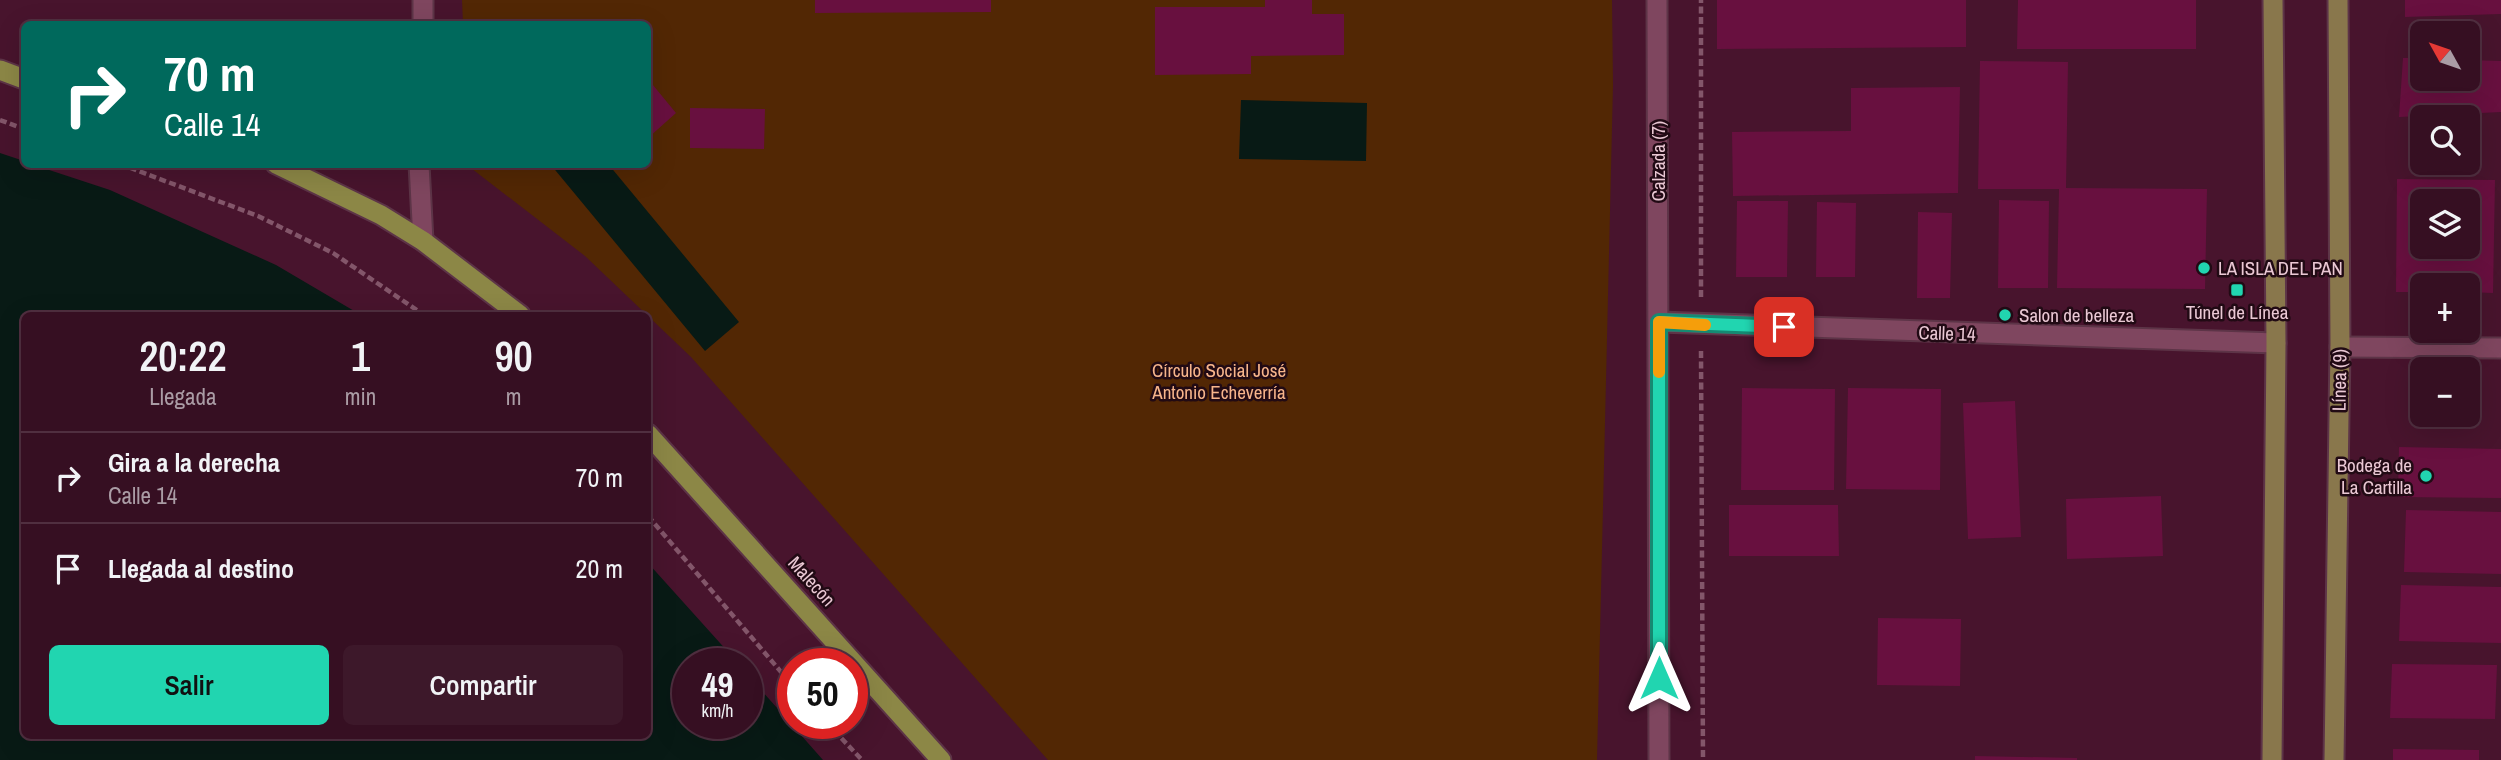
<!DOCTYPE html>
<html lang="es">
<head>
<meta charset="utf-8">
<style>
	body { margin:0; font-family:"Archivo Narrow",sans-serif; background:#3d182a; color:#f1f3f6; height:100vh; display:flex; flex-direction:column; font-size:26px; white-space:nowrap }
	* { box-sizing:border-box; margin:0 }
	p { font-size:23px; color:#aa9ca5 }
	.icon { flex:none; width:38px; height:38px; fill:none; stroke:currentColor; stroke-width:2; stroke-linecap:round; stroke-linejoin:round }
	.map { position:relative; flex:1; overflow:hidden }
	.panel { position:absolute; left:21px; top:312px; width:630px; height:427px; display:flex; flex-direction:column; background:#360f22; border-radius:10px; box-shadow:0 7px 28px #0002,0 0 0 2px #502f40 }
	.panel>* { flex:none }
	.banner { position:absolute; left:21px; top:21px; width:630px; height:147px; border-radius:10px; box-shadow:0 7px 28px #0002,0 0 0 2px #502f40; background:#00695c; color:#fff; overflow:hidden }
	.needle { width:46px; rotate:310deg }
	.controls { position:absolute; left:2410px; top:21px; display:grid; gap:14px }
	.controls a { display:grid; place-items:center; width:70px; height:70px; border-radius:10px; background:#360f22; box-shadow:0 7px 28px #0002,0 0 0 2px #502f40; font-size:35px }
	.speed { position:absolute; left:672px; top:648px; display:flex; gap:14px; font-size:35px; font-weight:700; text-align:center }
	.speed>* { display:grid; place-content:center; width:91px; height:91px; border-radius:50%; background:#360f22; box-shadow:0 7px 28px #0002,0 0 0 2px #502f40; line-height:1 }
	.speed small { font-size:18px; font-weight:400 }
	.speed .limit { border:10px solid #d22; background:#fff; color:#111 }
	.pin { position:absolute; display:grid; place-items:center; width:60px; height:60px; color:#fff; margin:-30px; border-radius:14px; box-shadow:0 4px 10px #0006 }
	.me { position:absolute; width:77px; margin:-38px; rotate:0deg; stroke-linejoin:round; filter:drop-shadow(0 0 5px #0008) }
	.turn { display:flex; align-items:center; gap:24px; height:147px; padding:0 28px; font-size:32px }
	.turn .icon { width:91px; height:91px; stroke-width:2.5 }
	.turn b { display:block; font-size:49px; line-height:60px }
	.eta { display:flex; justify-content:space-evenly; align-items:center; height:119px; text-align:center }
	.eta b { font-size:42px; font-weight:600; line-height:49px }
	.primary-button { display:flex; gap:14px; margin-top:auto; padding:14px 28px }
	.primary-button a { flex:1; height:80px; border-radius:10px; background:#21d5b0; color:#111; font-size:28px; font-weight:600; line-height:80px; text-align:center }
	.primary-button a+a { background:#3d182a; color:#f1f3f6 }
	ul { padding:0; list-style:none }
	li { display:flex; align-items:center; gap:21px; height:91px; padding:0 28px; border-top:2px solid #502f40 }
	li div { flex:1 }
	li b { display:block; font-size:26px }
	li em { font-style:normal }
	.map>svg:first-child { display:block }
</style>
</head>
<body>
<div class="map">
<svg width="2501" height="760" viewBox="0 0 2501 760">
	<rect width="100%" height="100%" fill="#48142d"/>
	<!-- green -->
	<path fill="#522704" d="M 462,0 L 1612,0 L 1613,85 L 1597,760 L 1048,760 L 691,357 L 585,256 L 467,165 L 648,164 L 648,24 L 463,24 Z"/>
	<!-- water -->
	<path fill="#081a15" d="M 1241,100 L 1367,103 L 1366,161 L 1239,159 Z
		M 0,153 L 24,161 L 24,164 L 34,165 L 110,190 L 276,265 L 361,315 L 24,315 L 24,735 L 648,735 L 648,563 L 738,663 L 688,663 L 688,723 L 747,723 L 747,674 L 823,760 L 0,760 Z
		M 551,165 L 609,165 L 739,322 L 705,351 Z"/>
	<!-- building -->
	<path fill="#68103f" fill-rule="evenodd" d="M 815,0 L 991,0 L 991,12 L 815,13 Z
		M 1265,0 L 1312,0 L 1312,14 L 1344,14 L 1344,55 L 1251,56 L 1251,74 L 1155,75 L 1155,7 L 1265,7 Z
		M 1717,0 L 1966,0 L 1966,47 L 1717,49 Z
		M 2018,0 L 2196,0 L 2196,49 L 2017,49 Z
		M 2405,0 L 2501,0 L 2501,14 L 2405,17 Z
		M 2403,58 L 2422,58 L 2422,79 L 2468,79 L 2468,60 L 2501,61 L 2501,112 L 2399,117 Z
		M 1980,61 L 2068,62 L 2066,188 L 2207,189 L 2205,289 L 2057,288 L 2059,189 L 1978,189 Z
		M 648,79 L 676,113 L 648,138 Z
		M 1960,87 L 1958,193 L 1733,196 L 1732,132 L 1851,131 L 1851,88 Z
		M 690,108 L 765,109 L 764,149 L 690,148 Z
		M 2397,179 L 2495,180 L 2493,293 L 2468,292 L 2468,285 L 2422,285 L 2422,292 L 2396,292 ZM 2422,201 L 2468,201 L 2468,247 L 2422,247 Z
		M 1999,200 L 2049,201 L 2048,288 L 1998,288 Z
		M 1737,201 L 1788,201 L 1787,277 L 1736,277 Z
		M 1817,202 L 1856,203 L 1855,277 L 1816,277 Z
		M 1918,212 L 1952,213 L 1950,298 L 1917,298 Z
		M 1742,388 L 1835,389 L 1834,490 L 1741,490 Z
		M 1848,388 L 1941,389 L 1940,490 L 1846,489 Z
		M 2015,401 L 2021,537 L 1968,539 L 1963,403 Z
		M 2399,447 L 2501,449 L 2501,498 L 2398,497 Z
		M 2161,496 L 2163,556 L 2067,559 L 2066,499 Z
		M 1729,505 L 1838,505 L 1839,556 L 1729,556 Z
		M 2406,510 L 2501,512 L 2501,574 L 2404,572 Z
		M 2401,585 L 2501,587 L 2501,643 L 2399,641 Z
		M 1878,618 L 1961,619 L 1960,686 L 1877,685 Z
		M 2392,664 L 2497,665 L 2495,719 L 2390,718 Z
		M 2393,749 L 2479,750 L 2479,760 L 2393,760 Z
		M 1975,756 L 2077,758 L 2077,760 L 1975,760 Z"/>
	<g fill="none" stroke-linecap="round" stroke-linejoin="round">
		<!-- minor casing -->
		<g stroke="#5d3447" stroke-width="23">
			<path id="minor" d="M 1659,322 L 2276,343
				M 2340,347 L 2501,348"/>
		</g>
		<!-- secondary casing -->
		<g stroke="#5d3447" stroke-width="23">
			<path id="secondary" d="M 1657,0 L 1659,760
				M 423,24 L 423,0
				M 419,164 L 423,241"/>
		</g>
		<!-- primary casing -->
		<g stroke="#5d3447" stroke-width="23">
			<path id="primary" d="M 2272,760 L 2276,343 L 2273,0
				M 2334,760 L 2340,347 L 2338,0"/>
		</g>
		<!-- trunk casing -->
		<g stroke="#5d3447" stroke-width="23">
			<path id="trunk" d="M 0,70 L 24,79
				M 276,164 L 381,215 L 423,241 L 520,315
				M 648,434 L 941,760"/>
		</g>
		<!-- path -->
		<path stroke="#83566a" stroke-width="4.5" stroke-dasharray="7 3.5" stroke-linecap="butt" d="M 0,120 L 24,129
			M 120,164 L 258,216 L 333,253 L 424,315
			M 1701,297 L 1701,0
			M 1701,351 L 1703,760
			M 648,516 L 793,686
			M 827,723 L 862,760"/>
		<!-- minor -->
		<use href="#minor" stroke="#7f465f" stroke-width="19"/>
		<!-- secondary -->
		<use href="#secondary" stroke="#7f465f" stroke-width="19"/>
		<!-- primary -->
		<use href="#primary" stroke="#89774c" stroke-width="19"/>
		<!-- trunk -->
		<use href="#trunk" stroke="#8c8746" stroke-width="19"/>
	</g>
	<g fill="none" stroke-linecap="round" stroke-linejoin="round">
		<!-- route casing -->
		<g stroke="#158a72" stroke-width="18">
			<path id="route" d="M 1659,678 L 1659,322 L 1784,327"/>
		</g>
		<!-- route -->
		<use href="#route" stroke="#21d5b0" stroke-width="12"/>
		<!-- slow -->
		<path stroke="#f59e0b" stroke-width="12" d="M 1659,372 L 1659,322 L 1705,325"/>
	</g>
	<!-- markers -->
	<g fill="#21d5b0" stroke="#210a14" stroke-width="2.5">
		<circle cx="2204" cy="268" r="7"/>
		<rect x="2230" y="283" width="14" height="14" rx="3.5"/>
		<circle cx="2005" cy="315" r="7"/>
		<circle cx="2426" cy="476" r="7"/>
	</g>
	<g text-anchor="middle" stroke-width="5" stroke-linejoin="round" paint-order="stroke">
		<!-- street labels -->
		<g font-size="19" fill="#eac8d4" stroke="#210a14">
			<text transform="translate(1658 161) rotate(-90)" y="7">Calzada (7)</text>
			<text transform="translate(1947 333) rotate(2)" y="7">Calle 14</text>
			<text transform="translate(2339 380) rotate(-89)" y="7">Línea (9)</text>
			<text transform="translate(812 581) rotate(48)" y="7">Malecón</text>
		</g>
		<!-- poi labels -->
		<g font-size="19" fill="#eac8d4" stroke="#210a14" text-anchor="start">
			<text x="2218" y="275">LA ISLA DEL PAN</text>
			<text x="2237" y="319" text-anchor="middle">Túnel de Línea</text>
			<text x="2019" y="322">Salon de belleza</text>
			<text x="2412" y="472" text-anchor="end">Bodega de<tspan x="2412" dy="22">La Cartilla</tspan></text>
		</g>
		<!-- park labels -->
		<g font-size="19" fill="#f7b58b" stroke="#210a14">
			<text x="1219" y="377">Círculo Social José<tspan x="1219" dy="22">Antonio Echeverría</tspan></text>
		</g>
	</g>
</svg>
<div class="controls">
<a><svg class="needle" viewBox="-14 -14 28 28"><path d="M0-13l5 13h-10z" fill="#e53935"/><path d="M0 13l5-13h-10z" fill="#aa9ca5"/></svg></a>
<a><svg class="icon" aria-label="search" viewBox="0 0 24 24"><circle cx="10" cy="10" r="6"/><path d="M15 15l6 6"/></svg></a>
<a><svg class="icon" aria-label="layers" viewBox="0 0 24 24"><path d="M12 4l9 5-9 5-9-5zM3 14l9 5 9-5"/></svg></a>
<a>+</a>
<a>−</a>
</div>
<div class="speed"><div>49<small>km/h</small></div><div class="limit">50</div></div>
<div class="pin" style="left:1784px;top:327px;background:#d93025"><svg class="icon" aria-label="arrive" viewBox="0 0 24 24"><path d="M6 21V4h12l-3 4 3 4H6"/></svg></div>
<svg class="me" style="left:1659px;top:678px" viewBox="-20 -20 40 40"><path d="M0-17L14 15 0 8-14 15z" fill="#21d5b0" stroke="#fff" stroke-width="4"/></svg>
<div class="banner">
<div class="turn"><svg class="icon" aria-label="right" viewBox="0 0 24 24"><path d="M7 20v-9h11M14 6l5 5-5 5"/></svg><div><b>70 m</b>Calle 14</div></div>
</div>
<section class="panel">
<div class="eta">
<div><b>20:22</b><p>Llegada</p></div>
<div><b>1</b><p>min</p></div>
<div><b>90</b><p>m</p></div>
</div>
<ul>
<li><svg class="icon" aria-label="right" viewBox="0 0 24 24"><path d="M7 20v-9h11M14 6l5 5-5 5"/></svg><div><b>Gira a la derecha</b><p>Calle 14</p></div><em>70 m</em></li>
<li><svg class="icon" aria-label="arrive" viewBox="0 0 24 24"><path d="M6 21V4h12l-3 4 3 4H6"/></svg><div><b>Llegada al destino</b></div><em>20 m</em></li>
</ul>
<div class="primary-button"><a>Salir</a><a>Compartir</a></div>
</section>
</div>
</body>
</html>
